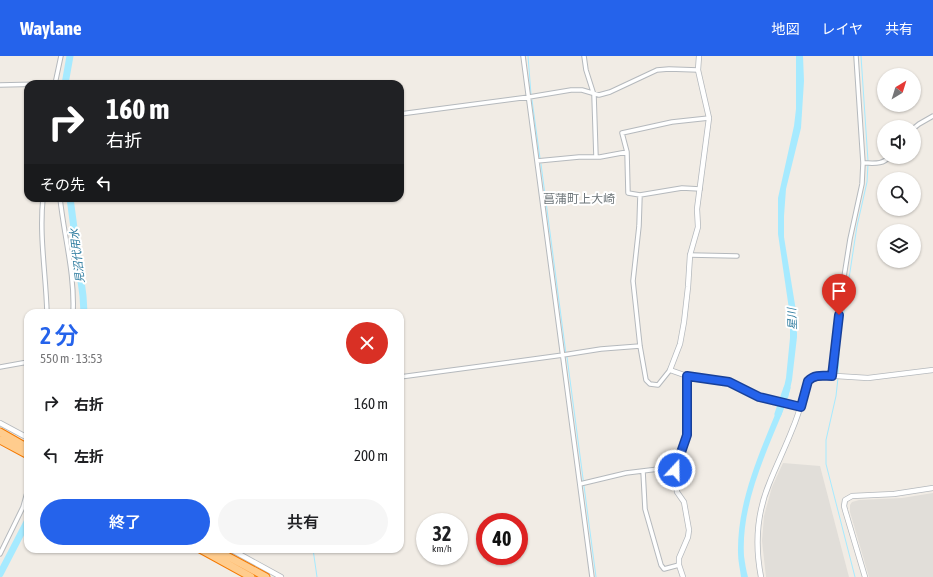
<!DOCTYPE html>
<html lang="ja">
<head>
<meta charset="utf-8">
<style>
	body { margin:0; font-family:"Asap Condensed","Noto Sans JP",sans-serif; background:#f6f6f6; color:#202124; height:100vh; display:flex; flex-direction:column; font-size:15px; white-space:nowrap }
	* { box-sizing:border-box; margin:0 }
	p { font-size:13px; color:#757577 }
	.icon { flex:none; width:22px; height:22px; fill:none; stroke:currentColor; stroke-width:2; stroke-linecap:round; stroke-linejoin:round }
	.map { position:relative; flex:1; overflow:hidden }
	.sheet { position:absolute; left:24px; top:253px; width:380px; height:244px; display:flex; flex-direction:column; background:#fff; border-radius:12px; box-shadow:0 1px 3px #0004 }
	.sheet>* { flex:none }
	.hud { position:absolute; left:24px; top:24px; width:380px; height:122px; border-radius:12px; box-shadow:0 1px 3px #0004; background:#202124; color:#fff; overflow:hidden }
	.needle { width:26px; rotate:38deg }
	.fabs { position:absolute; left:877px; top:12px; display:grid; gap:8px }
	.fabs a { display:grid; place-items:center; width:44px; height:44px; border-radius:50%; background:#fff; box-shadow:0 1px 3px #0004; font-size:20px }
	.speed { position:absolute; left:416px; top:457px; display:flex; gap:8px; font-size:20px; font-weight:700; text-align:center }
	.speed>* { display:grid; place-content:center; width:52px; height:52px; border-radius:50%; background:#fff; box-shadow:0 1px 3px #0004; line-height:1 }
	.speed small { font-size:10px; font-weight:400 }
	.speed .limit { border:6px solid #d22; background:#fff; color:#111 }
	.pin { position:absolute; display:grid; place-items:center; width:34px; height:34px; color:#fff; margin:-41px -17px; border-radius:50% 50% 50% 0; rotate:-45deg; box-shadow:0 0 4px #0007 }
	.pin .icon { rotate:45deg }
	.me { position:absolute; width:44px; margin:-22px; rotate:21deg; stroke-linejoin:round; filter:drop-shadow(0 0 3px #0008) }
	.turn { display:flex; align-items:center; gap:14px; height:84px; padding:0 16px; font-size:18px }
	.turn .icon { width:52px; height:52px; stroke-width:2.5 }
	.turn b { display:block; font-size:28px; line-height:34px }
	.then { display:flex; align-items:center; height:38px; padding:0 16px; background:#0003; gap:8px; font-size:15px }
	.round { display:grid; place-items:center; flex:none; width:42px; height:42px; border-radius:21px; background:#f6f6f6 }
	.headline { display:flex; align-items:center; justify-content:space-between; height:68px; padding:0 16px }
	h1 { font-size:24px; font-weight:600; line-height:30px; color:#2563eb }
	.cta { display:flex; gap:8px; margin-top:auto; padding:8px 16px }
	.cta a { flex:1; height:46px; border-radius:24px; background:#2563eb; color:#fff; font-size:16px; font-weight:600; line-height:46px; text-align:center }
	.cta a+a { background:#f6f6f6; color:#202124 }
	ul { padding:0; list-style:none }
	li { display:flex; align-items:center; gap:12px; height:52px; padding:0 16px }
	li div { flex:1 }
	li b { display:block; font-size:15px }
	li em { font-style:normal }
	header { display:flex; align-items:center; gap:24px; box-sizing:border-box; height:56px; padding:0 20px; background:#2563eb; color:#fff }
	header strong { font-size:19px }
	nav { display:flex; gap:22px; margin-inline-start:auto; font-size:14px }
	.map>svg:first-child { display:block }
</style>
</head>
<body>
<header>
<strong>Waylane</strong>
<nav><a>地図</a><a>レイヤ</a><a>共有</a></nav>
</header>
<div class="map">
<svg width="933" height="521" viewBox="0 0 933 521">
	<rect width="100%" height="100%" fill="#f1ece5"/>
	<!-- industrial -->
	<path fill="#e1ded9" d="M 783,407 L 820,410 L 849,521 L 766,521 L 762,485 L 764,460 L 772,431 Z
		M 933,437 L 933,521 L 869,521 L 850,456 L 850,449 L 852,446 L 859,444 L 902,442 Z"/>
	<!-- water -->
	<path fill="#a6eaff" d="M 796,0 L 803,0 L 804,25 L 801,72 L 786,133 L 784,160 L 784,181 L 797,261 L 797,281 L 792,324 L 788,342 L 782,340 L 786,322 L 790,282 L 790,260 L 778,178 L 778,142 L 794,70 L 796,53 Z
		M 779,349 L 785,350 C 766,397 741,448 744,500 C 745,507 746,514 748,521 L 741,521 C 740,513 738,505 738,497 C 737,445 760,396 779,349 Z"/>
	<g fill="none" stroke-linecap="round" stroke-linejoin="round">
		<!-- stream -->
		<path stroke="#a6eaff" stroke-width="1" d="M 528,0 L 531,38
			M 861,0 L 868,105
			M 532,44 L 540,102
			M 541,108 L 566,298
			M 567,301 L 596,521
			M 838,319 L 840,281 L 844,255 L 857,170 L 867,126 L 868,108
			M 838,322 L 836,340 L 826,384 L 826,408 L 855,521
			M 313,493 L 317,521"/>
		<!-- river -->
		<path stroke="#a6eaff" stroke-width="7" d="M 65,28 L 70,0
			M 70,142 L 83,240 L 84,257
			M 778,358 L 787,332
			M 0,518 L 28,464"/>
		<!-- minor casing -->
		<g stroke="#b5b9bd" stroke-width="5.5">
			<path id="minor" d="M 523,0 L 592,521
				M 584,0 L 586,14 L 594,39 L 596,101
				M 55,28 L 61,0
				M 0,29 L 44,28
				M 400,58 L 529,41 L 571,34 L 582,34 L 599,39 L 610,36 L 657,14 L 669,13 L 698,14
				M 914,72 L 919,68 L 933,60
				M 537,105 L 579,101 L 600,101 L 627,96
				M 863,107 C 873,107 883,109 889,101
				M 700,133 L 682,132 L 640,139 L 628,137 L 627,96 L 622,77 L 672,66 L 709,62
				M 640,139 L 639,170 L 633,225 L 640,290 L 646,324 L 650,328 L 658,329 L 670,314
				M 43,142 C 39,180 46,219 47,257
				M 60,142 C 64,180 75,218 73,257
				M 690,199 L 737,200
				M 0,311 L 28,306
				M 687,320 L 729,326 L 759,341 L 801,351
				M 832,320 L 840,246 L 850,183 L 862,128 L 863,107 L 856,0
				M 400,321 L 563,299 L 601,293 L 640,290
				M 643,415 L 645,453 L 661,509 L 664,513 L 679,509
				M 580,428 L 626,417 L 675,411
				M 0,498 L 23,451 L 28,433"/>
		</g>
		<!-- tertiary casing -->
		<g stroke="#b5b9bd" stroke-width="6">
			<path id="tertiary" d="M 0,367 L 28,382
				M 230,493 L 281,521
				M 683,521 L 679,509 L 679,502 L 688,481 L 689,474 L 684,446 L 677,436 L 675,413 L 687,379 L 687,320 L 670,314 L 680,288 L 684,266 L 688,231 L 690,199 L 698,171 L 697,153 L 709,62 L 698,14 L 699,0
				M 761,521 C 755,490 757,457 769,428 C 776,410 785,392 792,374 C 799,358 803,342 808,325 L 812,321 L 820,319 L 868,322 L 933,314
				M 865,521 L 845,454 L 844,450 L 845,444 L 852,440 L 894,438 L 933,432"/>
		</g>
		<!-- motorway casing -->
		<g stroke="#f57900" stroke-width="9">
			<path id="motorway" d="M 0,376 L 28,392
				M 0,384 L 28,399
				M 200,493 L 251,521
				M 214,493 L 266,521"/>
		</g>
		<!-- minor -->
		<use href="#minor" stroke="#fff" stroke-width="3.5"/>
		<!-- tertiary -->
		<use href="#tertiary" stroke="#fff" stroke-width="4.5"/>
		<!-- motorway -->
		<use href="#motorway" stroke="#ffcc8d" stroke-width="7"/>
	</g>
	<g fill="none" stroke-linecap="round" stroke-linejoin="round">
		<!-- route casing -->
		<g stroke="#184099" stroke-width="10">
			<path id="route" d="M 675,414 L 687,379 L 687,320 L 729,326 L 759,341 L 801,351 L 808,325 C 815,318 823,320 832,320 L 839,259"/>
		</g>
		<!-- route -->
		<use href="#route" stroke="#2563eb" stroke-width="7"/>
	</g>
	<g text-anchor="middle" stroke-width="4" stroke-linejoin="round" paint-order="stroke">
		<!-- water labels -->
		<g font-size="11" font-style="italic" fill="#307da0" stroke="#fff">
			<text transform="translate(77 200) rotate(-97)" y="4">見沼代用水</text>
			<text transform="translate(792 263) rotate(-93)" y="4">星川</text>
		</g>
		<!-- quarter labels -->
		<g font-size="12" fill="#6d7579" stroke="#fff">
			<text x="579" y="147">菖蒲町上大崎</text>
		</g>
	</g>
</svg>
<div class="fabs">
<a><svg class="needle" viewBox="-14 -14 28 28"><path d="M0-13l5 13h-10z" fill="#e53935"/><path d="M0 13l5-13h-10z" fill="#757577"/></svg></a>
<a><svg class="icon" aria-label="sound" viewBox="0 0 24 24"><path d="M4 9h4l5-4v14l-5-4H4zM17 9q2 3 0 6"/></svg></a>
<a><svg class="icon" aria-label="search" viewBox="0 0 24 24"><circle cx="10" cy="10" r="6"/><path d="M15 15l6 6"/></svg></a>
<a><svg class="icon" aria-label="layers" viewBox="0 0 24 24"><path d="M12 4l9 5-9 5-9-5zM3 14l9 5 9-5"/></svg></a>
</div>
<div class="speed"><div>32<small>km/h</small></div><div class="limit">40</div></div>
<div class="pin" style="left:839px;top:259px;background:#d93025"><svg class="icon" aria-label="arrive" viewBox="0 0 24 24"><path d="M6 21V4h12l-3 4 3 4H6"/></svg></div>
<svg class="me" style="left:675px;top:414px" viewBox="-20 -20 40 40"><circle r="17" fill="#2563eb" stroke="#fff" stroke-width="3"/><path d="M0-11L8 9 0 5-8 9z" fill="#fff"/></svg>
<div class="hud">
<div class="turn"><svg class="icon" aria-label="right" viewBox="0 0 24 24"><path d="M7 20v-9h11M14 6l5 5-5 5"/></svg><div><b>160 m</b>右折</div></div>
<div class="then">その先<svg class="icon" aria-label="left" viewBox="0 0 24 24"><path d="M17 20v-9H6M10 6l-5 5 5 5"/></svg></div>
</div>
<section class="sheet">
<div class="headline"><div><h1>2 分</h1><p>550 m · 13:53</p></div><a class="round" style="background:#d93025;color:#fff"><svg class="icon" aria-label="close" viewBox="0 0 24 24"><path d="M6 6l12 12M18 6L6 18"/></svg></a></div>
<ul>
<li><svg class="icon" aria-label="right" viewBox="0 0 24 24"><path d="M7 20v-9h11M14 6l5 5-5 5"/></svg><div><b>右折</b></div><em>160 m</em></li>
<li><svg class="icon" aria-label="left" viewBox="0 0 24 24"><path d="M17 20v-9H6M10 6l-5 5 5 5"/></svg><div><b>左折</b></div><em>200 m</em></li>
</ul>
<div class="cta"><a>終了</a><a>共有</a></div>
</section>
</div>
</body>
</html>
